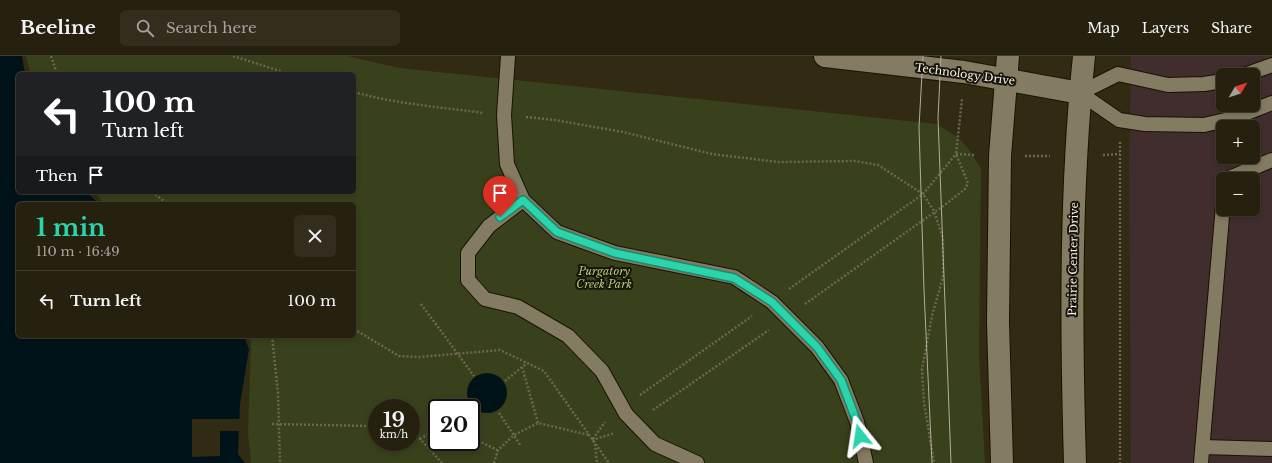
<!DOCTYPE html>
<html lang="en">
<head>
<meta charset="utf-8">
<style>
	body { margin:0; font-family:"Libre Baskerville",serif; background:#322d1d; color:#f1f3f6; height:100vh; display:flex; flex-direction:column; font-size:15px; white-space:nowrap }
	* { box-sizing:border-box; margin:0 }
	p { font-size:13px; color:#a4a39e }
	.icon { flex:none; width:22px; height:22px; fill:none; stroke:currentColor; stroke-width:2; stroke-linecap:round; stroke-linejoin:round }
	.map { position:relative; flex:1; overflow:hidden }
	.side { position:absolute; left:16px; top:146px; width:340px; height:136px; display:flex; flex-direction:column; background:#26200f; border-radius:6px; box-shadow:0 2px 6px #0003,0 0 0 1px #423e2f }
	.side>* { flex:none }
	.guide { position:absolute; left:16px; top:16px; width:340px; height:122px; border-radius:6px; box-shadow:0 2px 6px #0003,0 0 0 1px #423e2f; background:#202124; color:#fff; overflow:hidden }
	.needle { width:26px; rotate:51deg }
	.buttons { position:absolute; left:1216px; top:12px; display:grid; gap:8px }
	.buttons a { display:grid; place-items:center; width:44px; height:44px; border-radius:6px; background:#26200f; box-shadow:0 2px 6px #0003,0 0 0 1px #423e2f; font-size:20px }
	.speed { position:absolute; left:368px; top:343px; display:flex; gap:8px; font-size:20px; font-weight:700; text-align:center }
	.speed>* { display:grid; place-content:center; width:52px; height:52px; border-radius:50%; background:#26200f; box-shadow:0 2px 6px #0003,0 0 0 1px #423e2f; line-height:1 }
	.speed small { font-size:10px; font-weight:400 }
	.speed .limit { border:2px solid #111; border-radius:6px; background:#fff; color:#111 }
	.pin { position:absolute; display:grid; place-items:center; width:34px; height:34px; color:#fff; margin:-41px -17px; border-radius:50% 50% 50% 0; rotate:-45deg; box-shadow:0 0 4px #0007 }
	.pin .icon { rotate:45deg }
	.me { position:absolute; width:44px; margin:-22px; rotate:345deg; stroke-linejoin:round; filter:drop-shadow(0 0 3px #0008) }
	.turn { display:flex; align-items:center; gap:14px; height:84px; padding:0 20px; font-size:18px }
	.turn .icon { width:52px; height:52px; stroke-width:2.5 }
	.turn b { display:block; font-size:28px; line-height:34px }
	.then { display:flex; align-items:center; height:38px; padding:0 20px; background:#0003; gap:8px; font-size:15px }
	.round { display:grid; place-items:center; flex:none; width:42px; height:42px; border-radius:6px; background:#322d1d }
	.summary { display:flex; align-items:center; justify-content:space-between; height:68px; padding:0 20px }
	h1 { font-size:24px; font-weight:700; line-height:30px; color:#2ad5ac }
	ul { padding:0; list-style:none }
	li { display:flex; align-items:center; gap:12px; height:60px; padding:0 20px; border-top:1px solid #423e2f }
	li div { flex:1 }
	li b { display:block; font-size:15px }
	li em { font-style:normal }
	header { display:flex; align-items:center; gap:24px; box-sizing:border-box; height:56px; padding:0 20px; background:#26200f; border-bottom:1px solid #423e2f }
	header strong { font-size:19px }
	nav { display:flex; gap:22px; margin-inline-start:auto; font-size:14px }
	.search { width:280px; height:36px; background:#322d1d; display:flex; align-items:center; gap:10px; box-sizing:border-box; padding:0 14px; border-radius:6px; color:#a4a39e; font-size:15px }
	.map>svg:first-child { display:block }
</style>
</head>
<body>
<header>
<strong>Beeline</strong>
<div class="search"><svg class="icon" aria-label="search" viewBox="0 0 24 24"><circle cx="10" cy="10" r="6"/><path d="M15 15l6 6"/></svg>Search here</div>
<nav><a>Map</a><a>Layers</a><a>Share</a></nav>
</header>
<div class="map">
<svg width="1272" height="407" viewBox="0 0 1272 407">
	<rect width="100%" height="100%" fill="#322b14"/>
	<!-- commercial -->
	<path fill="#412d2d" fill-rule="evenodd" d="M 1131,0 L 1272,0 L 1272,407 L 1131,407 L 1129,112 ZM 1223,19 L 1253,19 L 1253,49 L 1223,49 ZM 1223,71 L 1253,71 L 1253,101 L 1223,101 ZM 1223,123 L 1253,123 L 1253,153 L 1223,153 Z"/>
	<!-- green -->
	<path fill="#38411b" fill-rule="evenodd" d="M 26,0 L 348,0 L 399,12 L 936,68 C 961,82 967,88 981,113 L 979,300 L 985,407 L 251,407 L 248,377 L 251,287 L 248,280 L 354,280 L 354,148 L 105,148 L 94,136 L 354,136 L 354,18 L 31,18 ZM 377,352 L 411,352 L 411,386 L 377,386 ZM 437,352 L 471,352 L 471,386 L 437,386 Z"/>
	<!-- water -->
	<path fill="#001319" d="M 0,0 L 22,0 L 25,18 L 18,18 L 18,136 L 87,136 L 99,148 L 18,148 L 18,280 L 244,280 L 249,293 L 240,348 L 238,398 L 245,407 L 0,407 Z
		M467 337a20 20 0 1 1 40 0a20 20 0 1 1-40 0Z"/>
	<!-- pier -->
	<path fill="#322b14" d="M 192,363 L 242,363 L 241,375 L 220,375 L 220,400 L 192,401 Z"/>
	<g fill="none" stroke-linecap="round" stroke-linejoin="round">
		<!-- service casing -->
		<g stroke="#191300" stroke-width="16">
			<path id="service" d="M 508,0 L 504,59 L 507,108 L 523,144 L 557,176 L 615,197 L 734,221 L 772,246 L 817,291 L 841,324 L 857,366 L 866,407
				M 1244,19 L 1272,9
				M 1223,25 L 1204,28 L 1168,29 L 1118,18 L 1080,37 L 1119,64 L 1145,68 L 1204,69 L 1234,62 L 1272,47
				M 1227,123 L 1272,104
				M 523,144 L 489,170 L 468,197 L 468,224 L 485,243 L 518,251 L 568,280 L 602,315 L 626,358 L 655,388 L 697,407
				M 1203,391 L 1272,393
				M 1201,407 L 1223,149"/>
		</g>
		<!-- tertiary casing -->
		<g stroke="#191300" stroke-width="24">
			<path id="tertiary" d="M 825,0 L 964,16 L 1080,37"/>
		</g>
		<!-- secondary casing -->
		<g stroke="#191300" stroke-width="24">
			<path id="secondary" d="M 1002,407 L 998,266 L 1000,100 L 1008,0
				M 1075,407 C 1071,271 1070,135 1084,0"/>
		</g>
		<!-- path -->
		<path stroke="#6d6652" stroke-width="2.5" stroke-dasharray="2 2" stroke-linecap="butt" d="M 51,0 L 57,18
			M 233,0 L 289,18
			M 354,36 C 396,48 440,51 483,57
			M 526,61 L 555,64 L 623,76 L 712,98 L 778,106 L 855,105 L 878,109 L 923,138 L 934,155 L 943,182 L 943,221 L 932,260 L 922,313 L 924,346 L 934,407
			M 1120,86 L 1120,407
			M 956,98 L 974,99
			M 1103,99 L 1120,98
			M 1025,100 L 1050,100
			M 152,136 L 168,148
			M 789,233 L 923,138 L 956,98
			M 421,248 L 474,320
			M 805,248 L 946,148 L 965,133 L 968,127 L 956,98 L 962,43
			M 354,273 L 399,300 L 420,301 L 500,294 L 544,315 L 609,407
			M 272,280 L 278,337 L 280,407
			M 522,311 L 538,367
			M 505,325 L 527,307
			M 640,339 L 752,260
			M 465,352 L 468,350
			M 653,354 L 769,274
			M 499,357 L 521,390
			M 272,368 L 369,370 L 377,372
			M 411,381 L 420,383 L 442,407
			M 471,381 L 497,394
			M 420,383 L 437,372
			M 593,383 L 605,366
			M 592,384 L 615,377
			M 595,388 L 597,407
			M 494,407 L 498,394 L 514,379 L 538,367 L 589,379"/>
		<!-- service -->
		<use href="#service" stroke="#837b62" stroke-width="14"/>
		<!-- tertiary -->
		<use href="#tertiary" stroke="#837b62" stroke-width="22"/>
		<!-- secondary -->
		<use href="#secondary" stroke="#837b62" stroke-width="22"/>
		<!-- tram -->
		<path stroke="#b3ad9c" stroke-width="1" d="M 923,0 L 919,71 L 924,234 L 932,407
			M 941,0 L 938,62 L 951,407"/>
	</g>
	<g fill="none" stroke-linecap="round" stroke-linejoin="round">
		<!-- route casing -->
		<g stroke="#1b8a70" stroke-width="10">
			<path id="route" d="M 500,161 L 523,144 L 557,176 L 615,197 L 734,222 L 772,246 L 817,291 L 841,324 L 857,366 L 860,380"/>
		</g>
		<!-- route -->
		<use href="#route" stroke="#2ad5ac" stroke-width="7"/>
	</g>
	<g text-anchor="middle" stroke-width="4" stroke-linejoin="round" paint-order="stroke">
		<!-- street labels -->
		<g font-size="11" fill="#f5f1e3" stroke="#16140a">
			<text transform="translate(965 18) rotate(8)" y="4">Technology Drive</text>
			<text transform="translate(1073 203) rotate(-89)" y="4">Prairie Center Drive</text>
		</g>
		<!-- park labels -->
		<g font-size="11" font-style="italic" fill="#b4c977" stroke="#16140a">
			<text x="604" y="219">Purgatory<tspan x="604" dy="13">Creek Park</tspan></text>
		</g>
	</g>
</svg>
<div class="buttons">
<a><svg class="needle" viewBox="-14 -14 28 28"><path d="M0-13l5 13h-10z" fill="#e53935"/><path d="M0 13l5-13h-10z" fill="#a4a39e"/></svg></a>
<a>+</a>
<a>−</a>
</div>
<div class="speed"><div>19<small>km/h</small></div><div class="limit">20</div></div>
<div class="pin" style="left:500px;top:161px;background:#d93025"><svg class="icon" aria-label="arrive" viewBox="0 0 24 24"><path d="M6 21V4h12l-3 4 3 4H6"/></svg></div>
<svg class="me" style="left:860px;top:380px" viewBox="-20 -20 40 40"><path d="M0-17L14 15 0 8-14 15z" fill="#2ad5ac" stroke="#fff" stroke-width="4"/></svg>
<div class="guide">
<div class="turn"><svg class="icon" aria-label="left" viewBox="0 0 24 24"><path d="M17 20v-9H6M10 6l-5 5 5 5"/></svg><div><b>100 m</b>Turn left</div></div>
<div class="then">Then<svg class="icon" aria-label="arrive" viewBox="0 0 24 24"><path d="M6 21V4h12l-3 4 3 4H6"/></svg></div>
</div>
<section class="side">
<div class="summary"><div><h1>1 min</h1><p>110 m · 16:49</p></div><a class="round"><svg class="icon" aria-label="close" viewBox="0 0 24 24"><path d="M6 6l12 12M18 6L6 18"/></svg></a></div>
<ul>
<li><svg class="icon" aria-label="left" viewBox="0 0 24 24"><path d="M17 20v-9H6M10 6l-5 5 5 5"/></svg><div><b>Turn left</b></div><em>100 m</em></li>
</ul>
</section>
</div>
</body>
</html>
